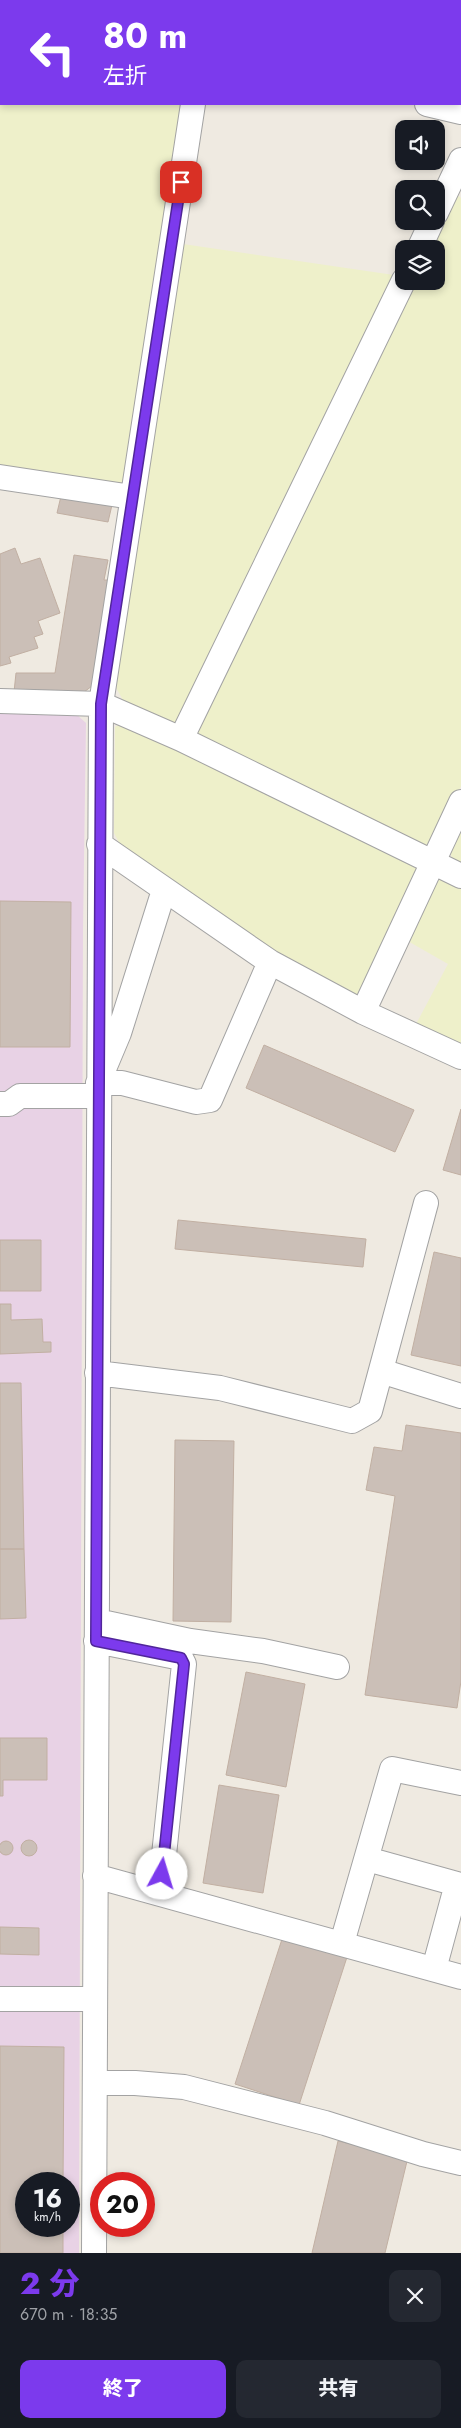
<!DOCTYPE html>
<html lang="ja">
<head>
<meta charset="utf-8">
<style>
	body { margin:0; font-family:Jost,"Noto Sans JP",sans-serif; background:#242831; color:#f1f3f6; height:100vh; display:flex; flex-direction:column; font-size:19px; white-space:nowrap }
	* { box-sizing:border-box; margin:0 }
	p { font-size:16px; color:#9ea1a6 }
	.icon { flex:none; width:28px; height:28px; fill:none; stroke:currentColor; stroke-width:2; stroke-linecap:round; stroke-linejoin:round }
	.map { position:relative; height:2253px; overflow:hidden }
	.panel { display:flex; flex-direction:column; background:#171b24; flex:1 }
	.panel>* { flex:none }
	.guide { position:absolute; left:0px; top:0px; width:461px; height:105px; box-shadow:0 2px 8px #0003; background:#7c3aed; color:#fff; overflow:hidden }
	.tools { position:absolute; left:395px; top:120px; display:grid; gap:10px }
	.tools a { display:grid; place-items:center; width:50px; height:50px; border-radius:10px; background:#171b24; box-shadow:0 2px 8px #0003; font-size:25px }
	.speed { position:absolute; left:15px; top:2172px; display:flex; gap:10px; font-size:25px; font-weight:700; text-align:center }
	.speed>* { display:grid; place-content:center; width:65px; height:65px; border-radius:50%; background:#171b24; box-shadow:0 2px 8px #0003; line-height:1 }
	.speed small { font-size:12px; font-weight:400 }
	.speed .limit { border:8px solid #d22; background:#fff; color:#111 }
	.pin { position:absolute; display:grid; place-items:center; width:42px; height:42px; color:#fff; margin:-21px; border-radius:10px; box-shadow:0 2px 8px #0006 }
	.me { position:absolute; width:55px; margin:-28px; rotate:6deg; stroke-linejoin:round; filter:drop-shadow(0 0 4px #0008) }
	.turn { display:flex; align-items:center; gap:18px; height:105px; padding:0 20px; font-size:22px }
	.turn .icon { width:65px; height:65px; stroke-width:2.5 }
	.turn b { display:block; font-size:35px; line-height:42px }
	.round { display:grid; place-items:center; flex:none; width:52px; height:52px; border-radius:10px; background:#242831 }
	.overview { display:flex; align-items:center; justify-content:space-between; height:85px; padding:0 20px }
	h1 { font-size:30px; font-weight:800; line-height:38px; color:#7c3aed }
	.button { display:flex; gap:10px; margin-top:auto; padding:10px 20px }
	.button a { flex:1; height:58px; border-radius:10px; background:#7c3aed; color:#fff; font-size:20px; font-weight:800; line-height:58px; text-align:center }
	.button a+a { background:#242831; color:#f1f3f6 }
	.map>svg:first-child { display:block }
</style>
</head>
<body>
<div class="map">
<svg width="461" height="2253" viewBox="0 0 461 2253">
	<rect width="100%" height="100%" fill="#efeae1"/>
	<!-- industrial -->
	<path fill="#e8d2e5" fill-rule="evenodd" d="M 0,712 L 77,715 L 86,723 L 83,929 L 79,2253 L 0,2253 ZM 26,2184 L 69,2184 L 69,2226 L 26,2226 Z"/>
	<!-- farmland -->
	<path fill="#eef0ca" d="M 0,0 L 199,0 L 1,1 L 1,22 Z
		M 218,0 L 355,0 L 218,1 Z
		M 366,0 L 461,0 L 461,100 L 460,1 Z
		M 0,41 L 1,104 L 182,104 L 124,482 L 115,487 L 0,470 Z
		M 453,192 L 461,198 L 461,786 L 433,845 L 426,847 L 199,739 L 196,727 L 411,281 L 436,281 L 436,249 L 426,249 Z
		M 183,244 L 394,275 L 182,722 L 173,726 L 124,702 L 114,684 Z
		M 123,722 L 419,863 L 423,871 L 356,1000 L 274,954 L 121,846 L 114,833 L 115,727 Z
		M 461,828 L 461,866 L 453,862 L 450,851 Z
		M 437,875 L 461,881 L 461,1048 L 415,1026 L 448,964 L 406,940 Z"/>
	<!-- building -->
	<path fill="#cbbfb7" stroke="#c1afa2" d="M 61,496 L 112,505 L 108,522 L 57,513 Z
		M 15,548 L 21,564 L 40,558 L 60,613 L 38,621 L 43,634 L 34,637 L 38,648 L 9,657 L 11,663 L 0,666 L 0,554 Z
		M 74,555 L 108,560 L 104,580 L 108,580 L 92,686 L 84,692 L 14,692 L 16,673 L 55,673 Z
		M 0,901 L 71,902 L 70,1047 L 0,1047 Z
		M 264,1045 L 414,1110 L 395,1152 L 246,1088 Z
		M 461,1109 L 461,1175 L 443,1170 Z
		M 178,1220 L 366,1239 L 363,1267 L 175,1249 Z
		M 0,1240 L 41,1240 L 41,1291 L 0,1291 Z
		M 434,1252 L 461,1258 L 461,1366 L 411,1355 Z
		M 0,1304 L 11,1304 L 11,1320 L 42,1319 L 43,1342 L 51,1342 L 51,1352 L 0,1354 Z
		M 0,1383 L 21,1383 L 24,1549 L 0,1549 Z
		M 406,1425 L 461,1433 L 461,1681 L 457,1708 L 365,1695 L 395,1496 L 366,1490 L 374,1447 L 402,1451 Z
		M 175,1440 L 234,1441 L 231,1622 L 173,1621 Z
		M 0,1549 L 24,1549 L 26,1618 L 0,1619 Z
		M 246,1672 L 305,1684 L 286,1787 L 226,1775 Z
		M 0,1738 L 47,1738 L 47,1780 L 3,1780 L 3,1796 L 0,1796 Z
		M 219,1785 L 279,1795 L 263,1893 L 203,1883 Z
		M21 1848a8 8 0 1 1 16 0a8 8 0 1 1-16 0Z
		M-1 1848a7 7 0 1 1 14 0a7 7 0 1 1-14 0Z
		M 0,1927 L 39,1928 L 39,1955 L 0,1954 Z
		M 284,1933 L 348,1954 L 299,2105 L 235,2084 Z
		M 0,2046 L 64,2047 L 63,2184 L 26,2184 L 26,2226 L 63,2226 L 63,2253 L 0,2253 Z
		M 338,2141 L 408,2157 L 385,2253 L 312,2253 Z"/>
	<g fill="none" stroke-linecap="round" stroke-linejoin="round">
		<!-- minor casing -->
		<g stroke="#a3a3a3" stroke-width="26">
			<path id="minor" d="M 209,1 L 209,0
				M 0,33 L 1,33
				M 427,104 L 461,112
				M 436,213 L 461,160
				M 419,249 L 432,221
				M 0,477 L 132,497
				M 0,701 L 101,704 L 181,739 L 461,876
				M 181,739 L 404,280
				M 99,844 L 270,962 L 363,1012 L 461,802
				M 164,890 L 119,1033 L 98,1083 L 122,1083 L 196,1102 L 210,1100 L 270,962
				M 363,1012 L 461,1057
				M 0,1104 L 9,1104 L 20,1096 L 98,1096
				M 381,1371 L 461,1396
				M 97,1373 L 220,1388 L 352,1421 L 370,1411 L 426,1203
				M 97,1621 L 190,1641 L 263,1651 L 337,1667
				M 96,1641 L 181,1658 L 184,1664 L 160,1893
				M 367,1859 L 457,1884 L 434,1969
				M 95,1876 L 461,1977
				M 342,1943 L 392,1769 L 461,1783
				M 0,1999 L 95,1999
				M 95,2083 L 135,2083 L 184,2087 L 325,2123 L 423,2154 L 461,2163
				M 94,2253 L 101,704 L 193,104"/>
		</g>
		<!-- path -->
		<path stroke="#ff6d61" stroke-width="3" stroke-dasharray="2.5 2.5" stroke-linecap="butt" d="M 359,1 L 359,0"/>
		<!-- minor -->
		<use href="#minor" stroke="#fff" stroke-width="24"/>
	</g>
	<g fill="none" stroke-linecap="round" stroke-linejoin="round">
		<!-- route casing -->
		<g stroke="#51269a" stroke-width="12">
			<path id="route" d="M 162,1874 L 184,1664 L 181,1658 L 96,1641 L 101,704 L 181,182"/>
		</g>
		<!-- route -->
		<use href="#route" stroke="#7c3aed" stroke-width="9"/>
	</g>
</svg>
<div class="tools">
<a><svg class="icon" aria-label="sound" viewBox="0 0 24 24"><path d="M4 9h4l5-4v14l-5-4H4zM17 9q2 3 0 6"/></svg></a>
<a><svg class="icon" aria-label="search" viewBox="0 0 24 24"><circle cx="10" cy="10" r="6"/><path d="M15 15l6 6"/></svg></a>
<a><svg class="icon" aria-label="layers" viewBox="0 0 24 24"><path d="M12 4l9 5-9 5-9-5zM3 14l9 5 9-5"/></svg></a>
</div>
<div class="speed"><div>16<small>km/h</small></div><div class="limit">20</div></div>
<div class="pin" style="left:181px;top:182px;background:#d93025"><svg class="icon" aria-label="arrive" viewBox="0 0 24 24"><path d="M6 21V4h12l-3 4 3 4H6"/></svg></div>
<svg class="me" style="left:162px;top:1874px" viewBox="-20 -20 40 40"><circle r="19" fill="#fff"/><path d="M0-13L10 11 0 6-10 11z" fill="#7c3aed"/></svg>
<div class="guide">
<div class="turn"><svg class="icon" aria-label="left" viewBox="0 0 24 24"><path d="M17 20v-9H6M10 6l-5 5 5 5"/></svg><div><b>80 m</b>左折</div></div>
</div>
</div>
<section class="panel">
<div class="overview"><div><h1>2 分</h1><p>670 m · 18:35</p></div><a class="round"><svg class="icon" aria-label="close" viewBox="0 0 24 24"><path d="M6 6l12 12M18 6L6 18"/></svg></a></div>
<div class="button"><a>終了</a><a>共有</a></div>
</section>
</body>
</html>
